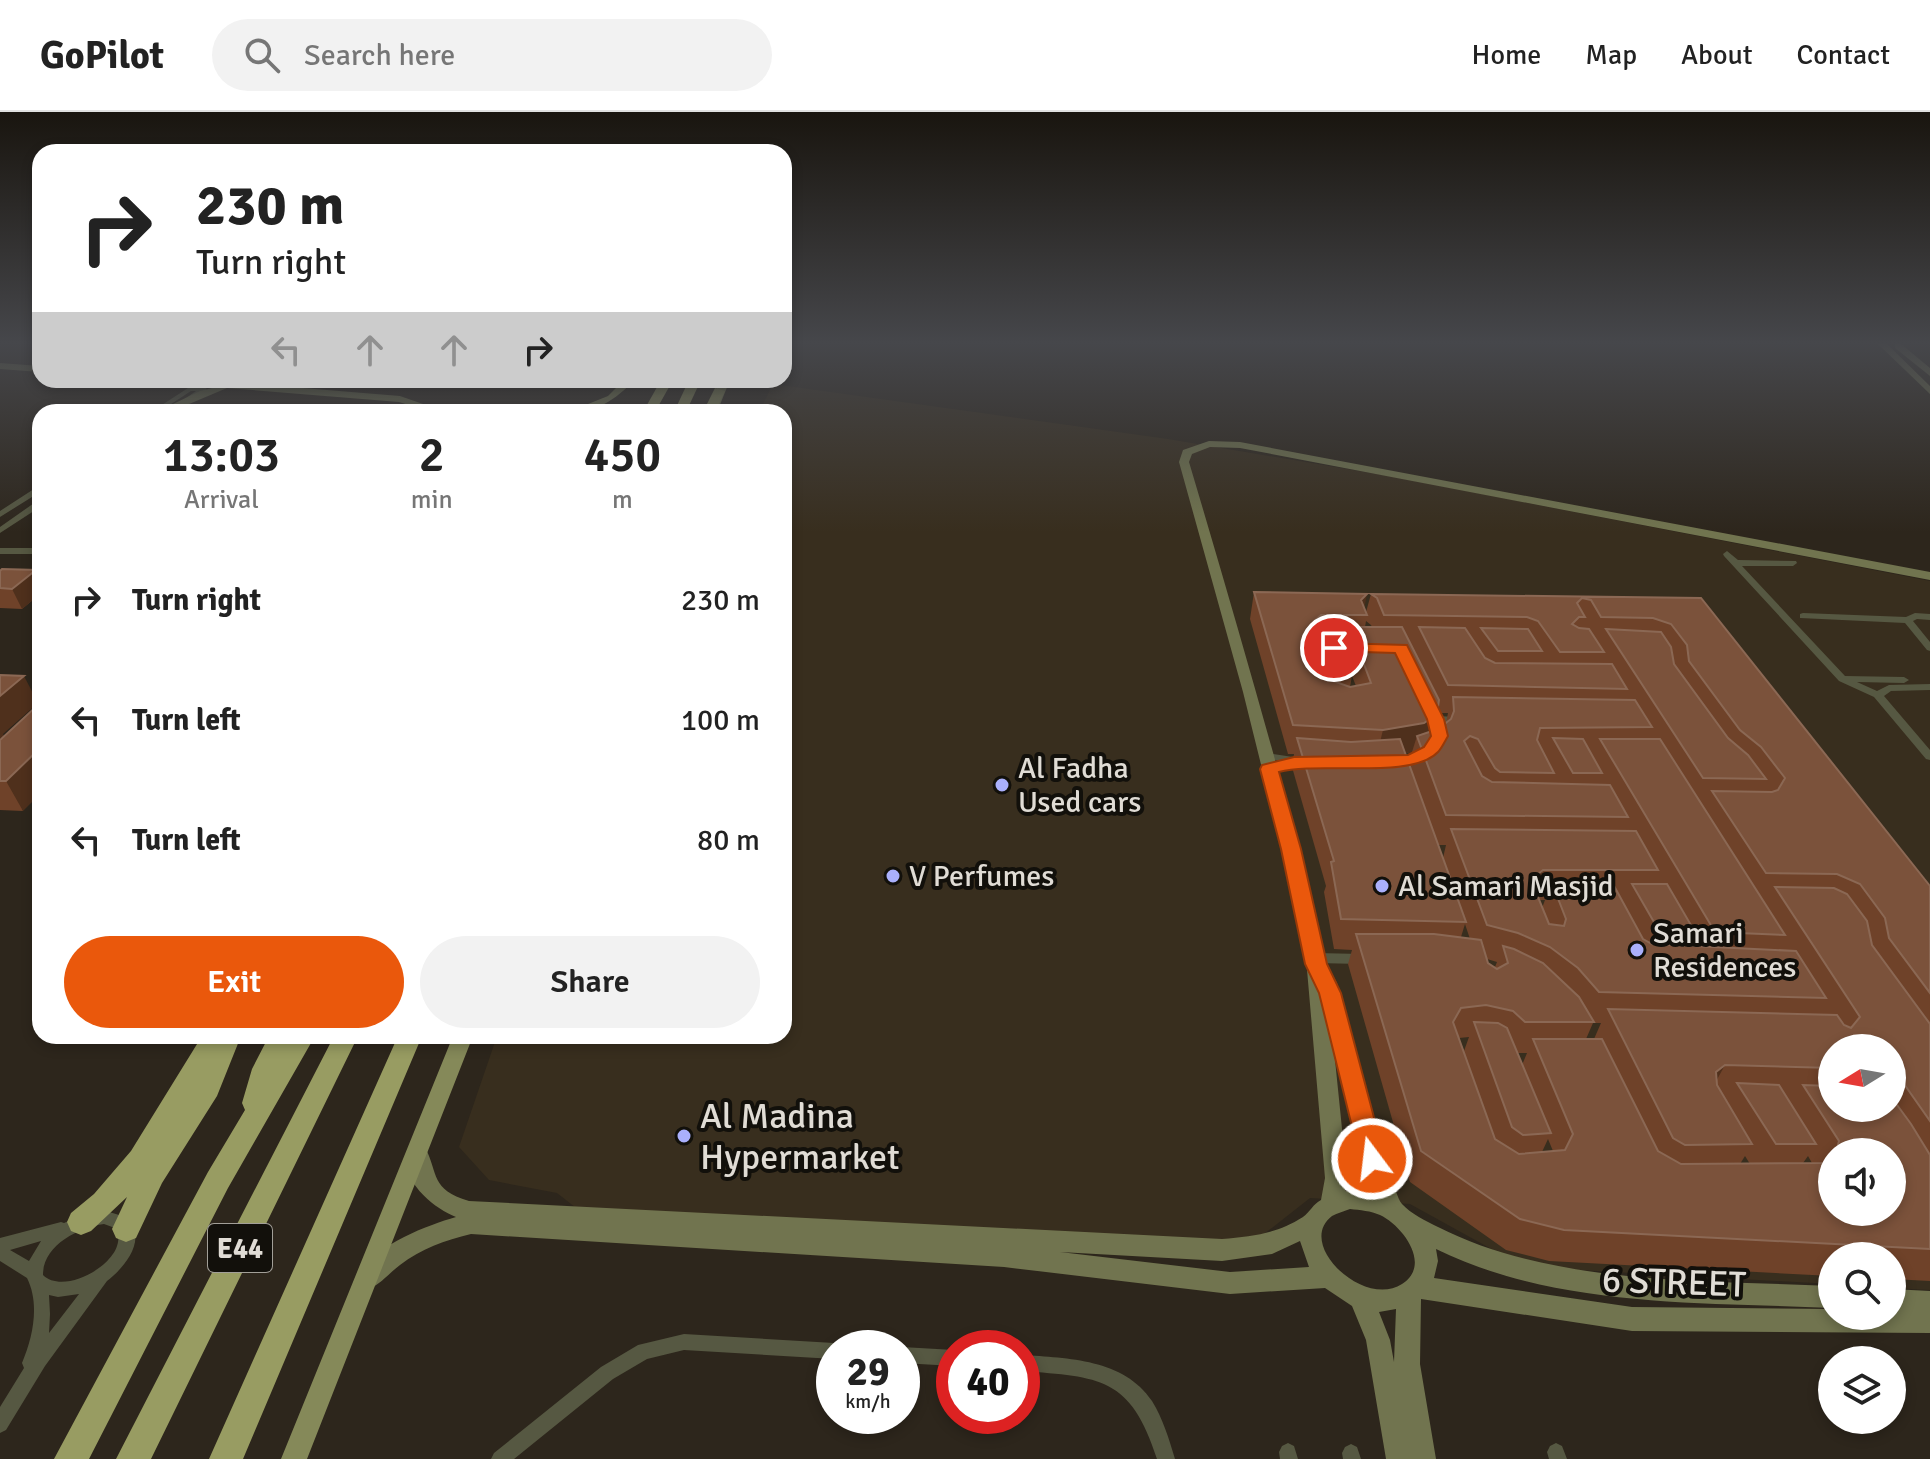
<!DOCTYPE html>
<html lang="en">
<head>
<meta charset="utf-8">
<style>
	body { margin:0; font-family:Signika,sans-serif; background:#f2f2f2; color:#222; height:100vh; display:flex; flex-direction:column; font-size:30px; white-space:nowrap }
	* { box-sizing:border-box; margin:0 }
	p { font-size:26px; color:#767676 }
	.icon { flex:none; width:44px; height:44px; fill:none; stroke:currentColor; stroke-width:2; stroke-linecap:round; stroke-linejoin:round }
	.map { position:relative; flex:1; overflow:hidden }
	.drawer { position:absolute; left:32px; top:292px; width:760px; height:640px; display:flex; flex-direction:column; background:#fff; border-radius:24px; box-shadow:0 4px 12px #0003 }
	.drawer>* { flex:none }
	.hud { position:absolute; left:32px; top:32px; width:760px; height:244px; border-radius:24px; box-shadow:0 4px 12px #0003; background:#fff; color:#222; overflow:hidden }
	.needle { width:52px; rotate:259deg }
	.tools { position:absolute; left:1818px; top:922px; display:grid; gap:16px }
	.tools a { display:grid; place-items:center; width:88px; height:88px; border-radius:50%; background:#fff; box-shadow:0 4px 12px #0003; font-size:40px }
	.speed { position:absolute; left:816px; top:1218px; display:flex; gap:16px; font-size:40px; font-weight:700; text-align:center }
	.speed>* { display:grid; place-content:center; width:104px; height:104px; border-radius:50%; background:#fff; box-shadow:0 4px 12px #0003; line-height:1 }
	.speed small { font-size:20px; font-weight:400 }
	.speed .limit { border:12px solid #d22; background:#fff; color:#111 }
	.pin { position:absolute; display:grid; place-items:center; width:68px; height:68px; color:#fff; margin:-34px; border:4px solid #fff; border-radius:50%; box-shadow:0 2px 8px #0007 }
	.me { position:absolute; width:88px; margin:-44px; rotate:345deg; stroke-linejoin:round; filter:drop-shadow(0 0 6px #0008) }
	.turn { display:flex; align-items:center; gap:28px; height:168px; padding:0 32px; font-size:36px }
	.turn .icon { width:104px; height:104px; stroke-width:2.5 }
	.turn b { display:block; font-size:56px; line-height:68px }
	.lanes { display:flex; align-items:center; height:76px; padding:0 32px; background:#0003; justify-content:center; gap:40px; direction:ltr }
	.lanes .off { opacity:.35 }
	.eta { display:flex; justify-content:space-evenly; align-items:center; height:136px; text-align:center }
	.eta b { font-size:48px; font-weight:600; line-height:56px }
	.button { display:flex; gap:16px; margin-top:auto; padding:16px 32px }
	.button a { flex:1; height:92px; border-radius:48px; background:#ea580c; color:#fff; font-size:32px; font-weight:600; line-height:92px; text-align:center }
	.button a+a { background:#f2f2f2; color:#222 }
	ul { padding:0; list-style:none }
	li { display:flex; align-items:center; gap:24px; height:120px; padding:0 32px }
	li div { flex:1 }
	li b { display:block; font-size:30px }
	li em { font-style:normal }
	header { display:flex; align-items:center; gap:48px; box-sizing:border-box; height:112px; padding:0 40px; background:#fff; border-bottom:2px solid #e0e0e0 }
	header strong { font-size:38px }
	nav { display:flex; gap:44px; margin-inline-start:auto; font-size:28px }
	.search { width:560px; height:72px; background:#f2f2f2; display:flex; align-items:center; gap:20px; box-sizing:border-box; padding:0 28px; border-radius:44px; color:#767676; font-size:30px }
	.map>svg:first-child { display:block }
</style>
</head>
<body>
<header>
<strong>GoPilot</strong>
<div class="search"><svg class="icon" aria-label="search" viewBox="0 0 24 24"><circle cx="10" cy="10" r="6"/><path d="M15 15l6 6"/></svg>Search here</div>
<nav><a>Home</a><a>Map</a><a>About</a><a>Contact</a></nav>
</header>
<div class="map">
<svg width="1930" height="1347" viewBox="0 0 1930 1347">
	<rect width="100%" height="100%" fill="#2d261c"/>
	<!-- built -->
	<path fill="#382e1e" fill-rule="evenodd" d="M 773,272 L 1168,327 L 1389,364 L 1930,469 L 1930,1178 L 1892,1176 L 1892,1144 L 1832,1144 L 1832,1172 L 1524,1155 L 1410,1092 L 1310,1086 L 1245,1137 L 580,1099 L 557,1081 L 489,1068 L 459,1035 L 497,924 L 784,924 L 784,300 L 759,300 ZM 1832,936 L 1892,936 L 1892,996 L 1832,996 ZM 1832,1040 L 1892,1040 L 1892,1100 L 1832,1100 Z"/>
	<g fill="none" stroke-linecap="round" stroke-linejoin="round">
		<!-- street -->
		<path fill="#565842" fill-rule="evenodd" d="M 204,275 L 207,277 L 206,278 L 174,300 L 166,300 L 196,279 L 191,279 L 159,300 L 151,300 L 188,276 Z
			M 37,375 L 40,375 L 40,380 L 0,405 L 0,399 Z
			M 37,389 L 40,389 L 40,395 L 0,421 L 0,415 Z
			M 0,436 L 40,436 L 40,442 L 0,442 Z
			M 1727,439 L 1738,448 L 1796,449 L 1797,451 L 1793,454 L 1742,454 L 1845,564 L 1904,565 L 1909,568 L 1904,571 L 1857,570 L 1877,579 L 1889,573 L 1930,572 L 1930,578 L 1891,579 L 1884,584 L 1930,638 L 1930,648 L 1926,647 L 1874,585 L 1839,569 L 1724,444 L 1723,442 Z
			M 1803,501 L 1906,505 L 1915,501 L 1930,502 L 1930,508 L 1917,507 L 1913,509 L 1930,530 L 1930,539 L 1927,538 L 1905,511 L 1800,506 L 1800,502 Z
			M 1435,604 L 1460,605 L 1465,608 L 1460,611 L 1431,609 L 1430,607 Z
			M 1266,641 L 1306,647 L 1311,650 L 1306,653 L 1262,646 L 1261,644 L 1262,642 Z
			M 1315,841 L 1362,842 L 1367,844 L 1368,847 L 1367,850 L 1362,852 L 1315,851 L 1310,849 L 1309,846 L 1310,843 Z
			M 104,1098 C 111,1101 123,1103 128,1108 C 148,1128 123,1157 107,1169 L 45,1254 L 6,1318 L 0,1321 L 0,1295 L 24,1256 L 22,1251 C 33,1225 40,1192 27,1166 L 0,1149 L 0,1126 L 61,1110 L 64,1111 L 87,1101 ZM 104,1112 L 115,1116 C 134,1145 66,1186 43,1163 C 43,1133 78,1116 104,1112 ZM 41,1129 L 29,1149 L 10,1138 ZM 79,1182 L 49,1221 L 50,1202 L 49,1183 L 58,1185 Z
			M 684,1222 L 834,1231 L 840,1233 L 841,1236 L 834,1236 L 834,1247 L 684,1238 L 647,1247 L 613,1267 L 514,1347 L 491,1347 L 494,1341 L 601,1255 L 638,1233 Z
			M 902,1235 L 954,1238 L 954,1254 L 902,1251 L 902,1236 L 899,1236 Z
			M 1022,1243 C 1068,1246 1124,1247 1152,1289 C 1163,1307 1169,1327 1175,1347 L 1157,1347 C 1131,1265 1100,1265 1022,1259 Z
			M 1288,1331 L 1294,1334 L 1298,1347 L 1280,1347 L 1279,1340 L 1282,1334 Z
			M 1556,1331 L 1562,1334 L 1567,1347 L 1549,1347 L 1547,1340 L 1550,1334 Z
			M 1351,1332 L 1357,1335 L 1361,1347 L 1343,1347 L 1342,1341 L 1345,1335 Z"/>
		<!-- secondary -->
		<path fill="#71744f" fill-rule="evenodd" d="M 1878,232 L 1887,232 L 1930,274 L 1930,282 Z
			M 1895,232 L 1901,232 L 1930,256 L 1930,264 L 1895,236 Z
			M 0,251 L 40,254 L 40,260 L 0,257 Z
			M 164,268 L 204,268 L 400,284 L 446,300 L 431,300 L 399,290 L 227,276 L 175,298 L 170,295 L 171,293 L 200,279 L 216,275 L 169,271 Z
			M 1209,329 L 1240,330 L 1930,460 L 1930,468 L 1240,336 L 1210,335 L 1192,342 L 1189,350 C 1225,471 1260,592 1293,713 C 1306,762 1312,828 1337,871 C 1353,936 1367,1002 1391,1064 C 1394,1072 1397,1086 1402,1092 C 1411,1102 1426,1109 1438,1115 C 1554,1174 1705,1168 1832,1174 L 1832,1196 C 1701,1190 1556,1196 1436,1137 L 1438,1149 L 1434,1166 L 1632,1195 L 1832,1197 L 1832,1204 L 1892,1204 L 1892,1177 L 1930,1179 L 1930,1221 L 1632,1219 L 1421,1187 L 1420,1252 L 1436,1347 L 1386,1347 L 1366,1228 L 1352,1194 L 1325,1176 L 1230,1182 L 1004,1155 L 471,1122 C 445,1128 421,1137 400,1153 C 389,1161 381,1172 369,1177 L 361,1174 L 357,1166 C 372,1134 425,1114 456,1105 C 432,1096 395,1064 409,1035 L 417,1032 L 425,1035 C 439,1063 430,1077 469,1089 L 1222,1127 C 1253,1124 1276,1122 1303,1105 C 1310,1100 1313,1092 1321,1088 L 1325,1066 L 1306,846 L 1282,737 L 1243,580 L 1179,350 L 1183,338 ZM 1334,938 L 1356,1029 L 1375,1081 L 1345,1079 L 1347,1066 ZM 1350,1097 C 1360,1098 1371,1099 1380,1103 C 1403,1114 1432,1153 1402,1172 C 1364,1197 1295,1132 1332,1104 C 1337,1101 1345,1099 1350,1097 ZM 1300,1129 L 1309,1155 L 1230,1160 L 1060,1140 L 1222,1149 L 1272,1142 ZM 1396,1197 L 1394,1250 L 1390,1228 L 1379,1200 Z"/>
		<!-- primary -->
		<path fill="#858959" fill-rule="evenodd" d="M 624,268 L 634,268 C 615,289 596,300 568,300 L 608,284 Z
			M 720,268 L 730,268 L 717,300 L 707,300 Z
			M 453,924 L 473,924 L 307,1347 L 281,1347 Z"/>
		<!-- highway -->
		<path fill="#989c62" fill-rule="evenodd" d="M 661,268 L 673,268 L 655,300 L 643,300 Z
			M 689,268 L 701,268 L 686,300 L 674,300 Z
			M 715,276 L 725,279 L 715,300 L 703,300 Z
			M 202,924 L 241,924 L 217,984 L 162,1071 L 136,1126 L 126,1130 L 116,1126 L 112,1117 L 127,1085 L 91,1119 L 81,1123 L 71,1119 L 67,1110 L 71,1101 L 94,1082 L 131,1039 Z
			M 269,924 L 315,924 L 228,1076 L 89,1347 L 54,1347 L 208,1060 L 245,998 L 242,991 L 252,957 Z
			M 334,924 L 358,924 L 151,1347 L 116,1347 Z
			M 398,924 L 422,924 L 243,1347 L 209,1347 Z"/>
	</g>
	<!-- wall -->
	<path fill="#6f4229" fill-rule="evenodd" d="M 36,458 L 40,466 L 40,482 L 22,497 L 0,496 L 0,459 Z
		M 1254,480 L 1364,496 L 1366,500 L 1371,482 L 1701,486 L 1930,774 L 1930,1169 L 1892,1167 L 1892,1144 L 1832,1144 L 1832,1164 L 1549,1149 L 1506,1138 L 1410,1070 L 1348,852 L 1352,838 L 1334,837 L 1324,780 L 1326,774 L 1292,655 L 1294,642 L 1288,642 L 1250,507 ZM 1366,509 L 1371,513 L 1372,515 L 1365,515 ZM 1317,530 L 1324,530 L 1322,542 ZM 1340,530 L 1347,530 L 1344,542 ZM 1352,564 L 1356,574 L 1350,575 ZM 1438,596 L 1440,601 L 1448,601 L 1446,611 L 1438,617 L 1432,619 ZM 1412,640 L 1409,652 L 1405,641 ZM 1438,733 L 1446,733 L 1443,746 ZM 1539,788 L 1545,788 L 1542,796 ZM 1465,812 L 1470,827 L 1461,825 ZM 1487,847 L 1497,850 L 1495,855 L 1488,851 ZM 1593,911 L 1601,911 L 1594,927 L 1586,927 ZM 1469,925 L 1464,939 L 1459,926 ZM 1832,936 L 1892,936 L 1892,996 L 1832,996 ZM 1517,941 L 1527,941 L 1522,953 ZM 1548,1027 L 1553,1039 L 1542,1040 ZM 1832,1040 L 1892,1040 L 1832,1100 ZM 1745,1044 L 1750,1052 L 1740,1052 ZM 1808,1044 L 1812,1051 L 1803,1051 Z
		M 0,628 L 23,699 L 0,698 Z"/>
	<!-- shaded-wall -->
	<path fill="#4f301c" d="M 36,458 L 40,466 L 40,482 L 22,497 L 12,477 Z
		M 1367,482 L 1363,503 L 1361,488 Z
		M 1321,503 L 1316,530 L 1311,512 Z
		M 24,564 L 38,591 L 3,622 L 4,624 L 0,627 L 0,584 Z
		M 1437,602 L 1429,631 L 1417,624 L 1412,640 L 1376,646 L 1383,618 Z
		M 40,636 L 40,682 L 23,699 L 6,669 Z
		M 1543,758 L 1532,788 L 1531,768 Z
		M 1725,953 L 1708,984 L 1716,960 Z"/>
	<!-- building -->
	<path fill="#7b523b" stroke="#8b6854" stroke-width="2" d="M 2,457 L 36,458 L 12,477 L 0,476 L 0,459 Z
		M 1254,480 L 1367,482 L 1361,488 L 1367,503 L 1321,503 L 1311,512 L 1330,568 L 1350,575 L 1371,571 L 1350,515 L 1402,515 L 1439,588 L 1437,602 L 1424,611 L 1383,618 L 1293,613 Z
		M 1371,482 L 1701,486 L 1930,774 L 1930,881 L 1889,826 L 1885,806 L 1860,772 L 1837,762 L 1766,761 L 1712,679 L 1772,680 L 1778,678 L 1785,666 L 1761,635 L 1740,618 L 1689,549 L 1687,533 L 1671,512 L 1653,506 L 1601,505 L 1591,488 L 1582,486 L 1577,491 L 1585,505 L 1579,505 L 1572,512 L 1579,516 L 1589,517 L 1604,540 L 1560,540 L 1538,509 L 1527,505 L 1384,503 L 1377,486 Z
		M 1327,515 L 1334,515 L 1353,562 L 1344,561 Z
		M 1419,515 L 1465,516 L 1485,546 L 1495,551 L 1612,552 L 1627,577 L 1448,573 Z
		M 1481,516 L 1528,517 L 1542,539 L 1498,539 Z
		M 1606,517 L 1661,520 L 1671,535 L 1674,552 L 1728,626 L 1748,643 L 1766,667 L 1703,666 Z
		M 0,563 L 24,564 L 0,584 Z
		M 1453,585 L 1635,588 L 1652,615 L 1540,616 L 1537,628 L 1554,661 L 1500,660 L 1495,656 L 1478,627 L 1470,624 L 1464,629 L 1482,664 L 1492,670 L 1610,673 L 1628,705 L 1446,703 L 1417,624 L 1438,617 L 1451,607 L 1454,599 Z
		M 40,591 L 40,636 L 6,669 L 0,669 L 0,628 Z
		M 1297,626 L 1351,630 L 1400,627 L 1466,810 L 1341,807 L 1331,750 L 1334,749 Z
		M 1553,626 L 1583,627 L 1602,661 L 1573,661 Z
		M 1600,627 L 1660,627 L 1785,823 L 1715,820 Z
		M 1451,717 L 1636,719 L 1658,758 L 1543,758 L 1531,768 L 1549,812 L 1564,814 L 1566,807 L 1552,771 L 1613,772 L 1643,827 L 1652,832 L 1796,839 L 1826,886 L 1599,880 L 1578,856 L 1550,835 L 1518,821 L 1487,813 Z
		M 1632,772 L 1667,772 L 1695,820 L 1658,817 Z
		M 1775,775 L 1834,776 L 1847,782 L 1867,809 L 1872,833 L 1930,912 L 1930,1009 L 1897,962 L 1892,962 L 1892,936 L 1832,936 L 1832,956 L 1725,953 L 1716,960 L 1717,973 L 1752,1032 L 1685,1033 L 1673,1026 L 1608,897 L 1837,903 L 1844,913 L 1851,916 L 1860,905 Z
		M 1356,822 L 1434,822 L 1481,828 L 1488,851 L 1497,857 L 1508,851 L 1503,834 L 1514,837 L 1543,851 L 1579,885 L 1594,910 L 1525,910 L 1513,899 L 1486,893 L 1461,896 L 1453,910 L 1495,1027 L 1519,1042 L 1565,1038 L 1573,1022 L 1533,927 L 1602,927 L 1658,1039 L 1681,1052 L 1828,1051 L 1832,1048 L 1832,1100 L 1892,1100 L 1892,1040 L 1836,1040 L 1839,1029 L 1803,973 L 1832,974 L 1832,996 L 1892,996 L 1892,986 L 1911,1012 L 1930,1043 L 1930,1137 L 1564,1118 L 1520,1107 L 1421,1039 Z
		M 1474,910 L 1498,911 L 1507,916 L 1551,1021 L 1523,1023 L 1512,1015 Z
		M 1737,971 L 1779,973 L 1816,1032 L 1776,1032 Z"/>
	<!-- sky -->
	<linearGradient id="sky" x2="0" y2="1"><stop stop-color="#19150f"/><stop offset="0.55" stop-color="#46474b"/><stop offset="1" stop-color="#46474b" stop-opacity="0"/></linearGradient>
	<rect width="1930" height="420" fill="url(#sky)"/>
	<!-- route -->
	<path fill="#ea580c" stroke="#983908" stroke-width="2" d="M 1334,531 L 1407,533 L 1444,607 L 1448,624 C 1445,629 1442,636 1438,640 C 1412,668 1318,649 1279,660 L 1301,737 L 1327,852 L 1341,881 L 1385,1047 L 1381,1054 L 1372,1057 L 1364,1054 L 1360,1047 L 1319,881 L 1305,852 L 1281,737 L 1260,657 L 1262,653 L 1294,645 L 1408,643 L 1424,635 L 1431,624 L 1427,607 L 1395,541 L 1329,539 L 1329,532 Z"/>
	<!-- markers -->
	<g fill="#aab0fc" stroke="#12100b" stroke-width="3">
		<circle cx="1002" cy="673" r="8"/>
		<circle cx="893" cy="764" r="8"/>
		<circle cx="1382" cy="774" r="8"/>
		<circle cx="1637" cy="838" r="8"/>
		<circle cx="684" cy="1024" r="8"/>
	</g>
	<g text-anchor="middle" stroke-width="8" stroke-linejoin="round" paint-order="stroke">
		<!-- shield labels -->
		<rect fill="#12100b" stroke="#a29f98" stroke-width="2" x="208" y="1112" width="64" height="48" rx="6"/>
		<g font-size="28" font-weight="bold" fill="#e0dcd5">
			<text x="240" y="1146">E44</text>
		</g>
		<!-- poi labels -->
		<g font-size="30" fill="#e0dcd5" stroke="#12100b" text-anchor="start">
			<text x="1018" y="666">Al Fadha<tspan x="1018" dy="34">Used cars</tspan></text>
			<text x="909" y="774">V Perfumes</text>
			<text x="1398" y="784">Al Samari Masjid</text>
			<text x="1653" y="831">Samari<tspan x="1653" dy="34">Residences</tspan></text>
		</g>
		<!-- near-poi labels -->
		<g font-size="36" fill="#e0dcd5" stroke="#12100b" text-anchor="start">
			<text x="700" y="1016">Al Madina<tspan x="700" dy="41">Hypermarket</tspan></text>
		</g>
		<!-- near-street labels -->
		<g font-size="36" fill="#e0dcd5" stroke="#12100b">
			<text transform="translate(1674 1169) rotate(2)" y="13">6 STREET</text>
		</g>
	</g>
</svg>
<div class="tools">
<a><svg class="needle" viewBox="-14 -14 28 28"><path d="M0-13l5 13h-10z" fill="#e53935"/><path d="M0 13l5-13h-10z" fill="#767676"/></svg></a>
<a><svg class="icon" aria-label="sound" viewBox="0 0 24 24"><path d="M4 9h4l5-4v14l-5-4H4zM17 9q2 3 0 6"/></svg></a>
<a><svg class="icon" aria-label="search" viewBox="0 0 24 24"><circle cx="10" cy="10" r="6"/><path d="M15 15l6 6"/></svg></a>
<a><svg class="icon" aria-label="layers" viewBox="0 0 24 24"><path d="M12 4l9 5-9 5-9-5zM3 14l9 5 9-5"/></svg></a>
</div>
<div class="speed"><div>29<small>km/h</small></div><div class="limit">40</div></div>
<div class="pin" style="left:1334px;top:536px;background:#d93025"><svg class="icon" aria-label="arrive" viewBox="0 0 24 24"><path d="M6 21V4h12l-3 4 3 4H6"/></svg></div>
<svg class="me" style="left:1372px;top:1047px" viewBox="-20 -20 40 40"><circle r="17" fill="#ea580c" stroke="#fff" stroke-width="3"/><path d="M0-11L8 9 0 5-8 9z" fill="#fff"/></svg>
<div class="hud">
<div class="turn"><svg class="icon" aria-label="right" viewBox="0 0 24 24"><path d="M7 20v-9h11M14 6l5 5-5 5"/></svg><div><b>230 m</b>Turn right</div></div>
<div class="lanes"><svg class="icon off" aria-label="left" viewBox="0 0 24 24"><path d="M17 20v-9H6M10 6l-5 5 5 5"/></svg><svg class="icon off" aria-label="ahead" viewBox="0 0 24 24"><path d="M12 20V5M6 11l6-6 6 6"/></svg><svg class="icon off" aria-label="ahead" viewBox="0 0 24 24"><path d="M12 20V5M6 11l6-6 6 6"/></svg><svg class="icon" aria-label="right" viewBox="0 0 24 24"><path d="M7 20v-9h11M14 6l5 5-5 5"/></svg></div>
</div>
<section class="drawer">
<div class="eta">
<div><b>13:03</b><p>Arrival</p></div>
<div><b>2</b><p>min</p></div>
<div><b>450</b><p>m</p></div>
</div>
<ul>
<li><svg class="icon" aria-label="right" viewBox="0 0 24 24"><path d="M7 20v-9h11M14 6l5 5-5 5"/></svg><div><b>Turn right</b></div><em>230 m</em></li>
<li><svg class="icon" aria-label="left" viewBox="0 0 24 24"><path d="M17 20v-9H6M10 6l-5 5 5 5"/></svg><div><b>Turn left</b></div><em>100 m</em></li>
<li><svg class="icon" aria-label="left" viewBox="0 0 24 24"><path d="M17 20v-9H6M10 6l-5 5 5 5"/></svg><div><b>Turn left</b></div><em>80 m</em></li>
</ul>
<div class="button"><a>Exit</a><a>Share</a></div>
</section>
</div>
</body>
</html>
